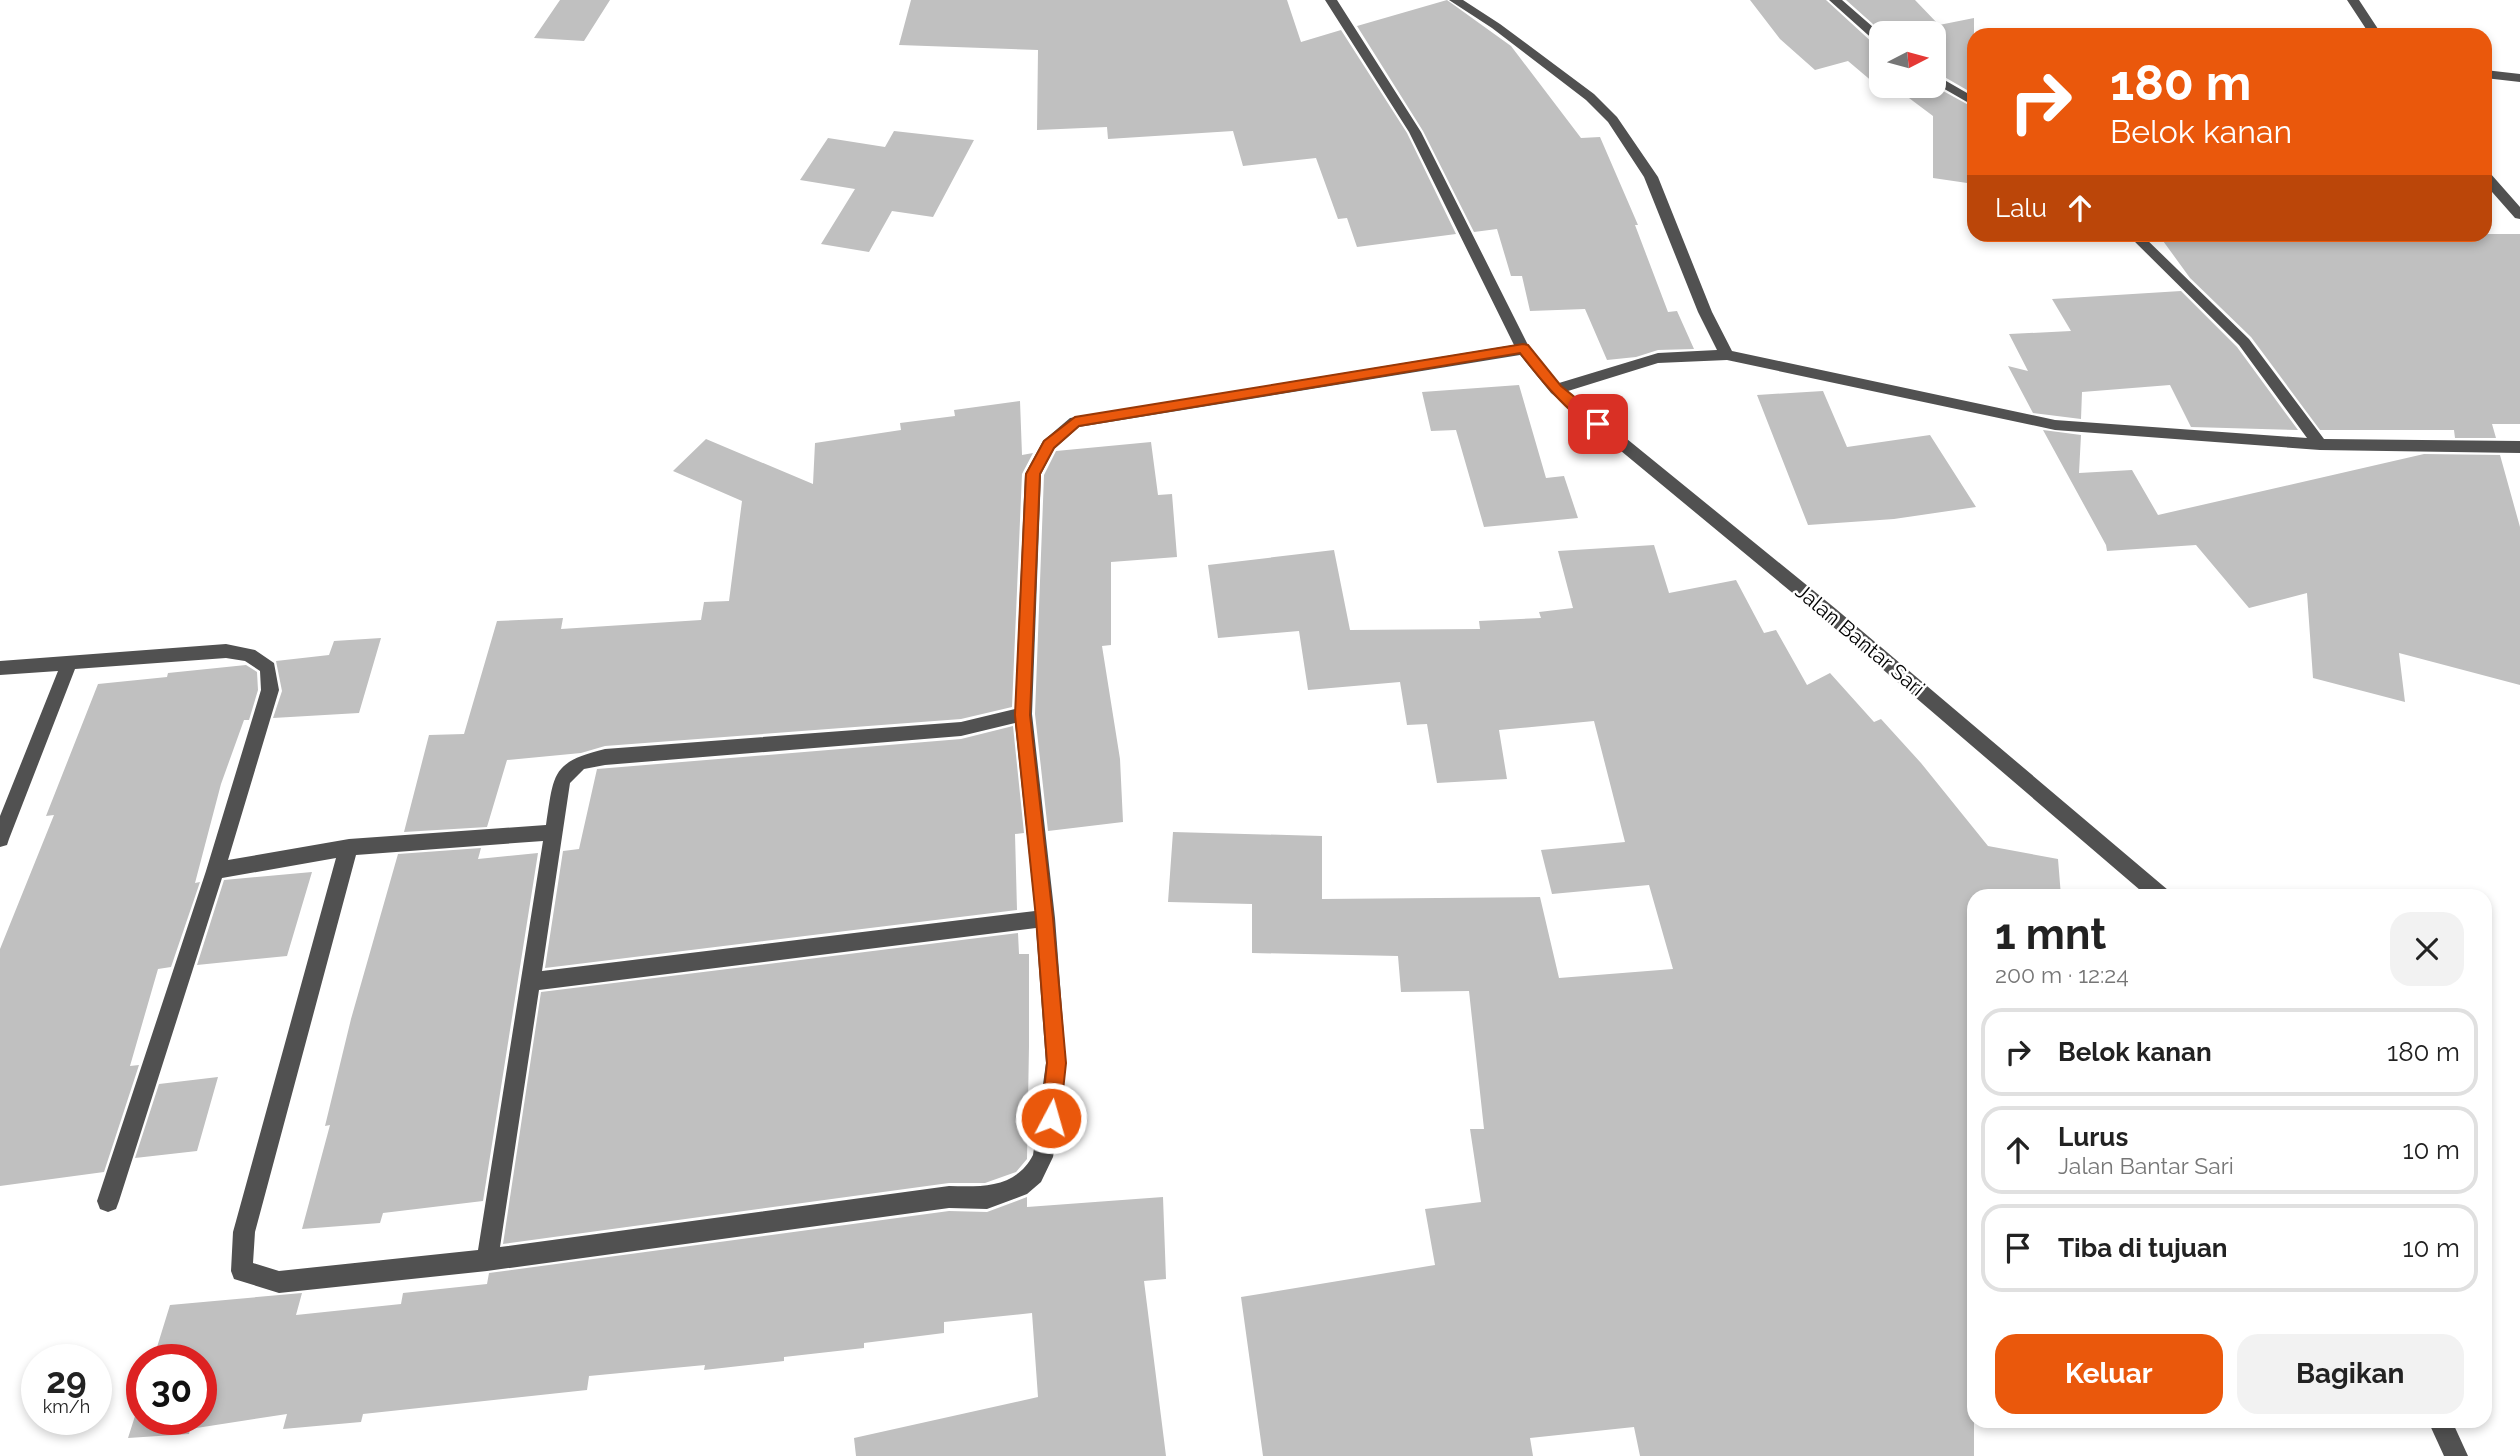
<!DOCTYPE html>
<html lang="id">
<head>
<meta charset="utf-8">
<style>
	body { margin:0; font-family:Raleway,sans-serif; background:#f2f2f2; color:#222; height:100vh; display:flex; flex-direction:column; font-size:26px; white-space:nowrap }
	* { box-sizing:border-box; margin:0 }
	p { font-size:23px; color:#767676 }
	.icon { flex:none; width:38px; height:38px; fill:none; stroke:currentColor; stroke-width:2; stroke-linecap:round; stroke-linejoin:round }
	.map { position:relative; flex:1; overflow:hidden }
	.panel { position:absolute; left:1967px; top:889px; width:525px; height:539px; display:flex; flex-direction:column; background:#fff; border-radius:21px; box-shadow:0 4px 10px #0003 }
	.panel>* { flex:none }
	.banner { position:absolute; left:1967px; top:28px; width:525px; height:214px; border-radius:21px; box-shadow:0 4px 10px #0003; background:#ea580c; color:#fff; overflow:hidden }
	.needle { width:46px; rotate:84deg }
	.fabs { position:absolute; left:1869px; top:21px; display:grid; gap:14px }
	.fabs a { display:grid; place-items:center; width:77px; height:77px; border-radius:14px; background:#fff; box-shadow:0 4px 10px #0003; font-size:35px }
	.speed { position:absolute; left:21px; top:1344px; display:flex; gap:14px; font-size:35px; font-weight:700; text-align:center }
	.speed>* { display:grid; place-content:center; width:91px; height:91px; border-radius:50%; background:#fff; box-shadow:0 4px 10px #0003; line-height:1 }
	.speed small { font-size:18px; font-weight:400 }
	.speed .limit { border:10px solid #d22; background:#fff; color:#111 }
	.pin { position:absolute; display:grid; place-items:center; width:60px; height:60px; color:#fff; margin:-30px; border-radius:14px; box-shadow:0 4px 10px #0006 }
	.me { position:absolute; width:77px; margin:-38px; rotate:6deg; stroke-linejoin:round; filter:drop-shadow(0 0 5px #0008) }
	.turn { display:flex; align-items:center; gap:24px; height:147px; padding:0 28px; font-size:32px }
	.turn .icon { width:91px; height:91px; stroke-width:2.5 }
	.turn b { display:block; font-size:49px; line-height:60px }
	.then { display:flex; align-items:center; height:66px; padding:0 28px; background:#0003; gap:14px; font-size:26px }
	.round { display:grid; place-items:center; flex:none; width:74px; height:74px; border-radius:21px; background:#f2f2f2 }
	.summary { display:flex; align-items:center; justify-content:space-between; height:119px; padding:0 28px }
	h1 { font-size:42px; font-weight:700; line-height:52px }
	.primary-button { display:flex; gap:14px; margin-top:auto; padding:14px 28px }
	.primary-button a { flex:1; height:80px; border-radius:21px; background:#ea580c; color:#fff; font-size:28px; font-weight:700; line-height:80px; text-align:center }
	.primary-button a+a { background:#f2f2f2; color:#222 }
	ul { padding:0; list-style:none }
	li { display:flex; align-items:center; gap:21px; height:88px; margin:0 14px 10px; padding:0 14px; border:4px solid #e0e0e0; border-radius:21px }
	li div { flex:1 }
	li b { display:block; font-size:26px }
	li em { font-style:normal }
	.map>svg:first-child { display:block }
</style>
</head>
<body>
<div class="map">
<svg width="2520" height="1456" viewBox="0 0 2520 1456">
	<rect width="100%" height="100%" fill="#fff"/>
	<!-- building -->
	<path fill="#c0c0c0" d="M 560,0 L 610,0 L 584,41 L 534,38 Z
		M 911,0 L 1287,0 L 1301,42 L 1341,30 L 1407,133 L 1456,234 L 1357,247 L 1347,218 L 1338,219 L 1316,158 L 1243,166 L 1233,131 L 1108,139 L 1107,127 L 1037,130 L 1038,50 L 899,45 Z
		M 1447,0 L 1511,46 L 1581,138 L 1600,137 L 1638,225 L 1635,225 L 1668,312 L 1677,311 L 1694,349 L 1658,350 L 1636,357 L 1607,360 L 1585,309 L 1530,311 L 1522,276 L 1511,276 L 1497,229 L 1474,232 L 1423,131 L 1357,26 Z
		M 1750,0 L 1826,0 L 1875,45 L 1881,46 L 1881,81 L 1874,83 L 1848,61 L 1815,70 L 1780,39 Z
		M 1846,0 L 1915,0 L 1939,25 L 1974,18 L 1974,94 L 1934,71 L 1934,33 L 1883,33 Z
		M 1893,86 L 1934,86 L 1974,108 L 1974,184 L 1933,178 L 1933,116 Z
		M 894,131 L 974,140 L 933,217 L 892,211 L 869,252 L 821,244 L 855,189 L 800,180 L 828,138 L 885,147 Z
		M 2158,234 L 2520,234 L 2520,424 L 2492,424 L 2496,438 L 2455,438 L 2454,430 L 2320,430 L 2251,337 L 2190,278 Z
		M 2181,291 L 2237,347 L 2298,430 L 2191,427 L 2170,385 L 2082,392 L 2081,419 L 2033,413 L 2008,366 L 2028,371 L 2009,334 L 2071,331 L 2052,299 Z
		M 1519,385 L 1546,478 L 1564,476 L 1578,518 L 1484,527 L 1456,430 L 1431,431 L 1422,392 Z
		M 1823,391 L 1847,447 L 1930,435 L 1976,507 L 1894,519 L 1808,525 L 1757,395 Z
		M 1020,401 L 1022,455 L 1033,453 L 1022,474 L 1012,707 L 961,719 L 605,746 L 581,753 L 507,760 L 487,827 L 404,832 L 429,735 L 464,734 L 497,621 L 563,618 L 561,629 L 701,620 L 704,602 L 729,601 L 742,501 L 673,471 L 706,439 L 813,484 L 815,443 L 901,430 L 900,423 L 955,416 L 954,410 Z
		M 2043,430 L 2081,435 L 2079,473 L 2132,470 L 2158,515 L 2424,454 L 2500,455 L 2520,527 L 2520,685 L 2399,653 L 2405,702 L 2313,678 L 2307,593 L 2249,608 L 2196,545 L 2107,551 L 2106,545 Z
		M 1151,442 L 1158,495 L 1172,494 L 1177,557 L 1111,562 L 1111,645 L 1102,646 L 1120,759 L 1123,822 L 1048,831 L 1035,714 L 1044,475 L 1056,451 Z
		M 1654,545 L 1669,593 L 1736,580 L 1764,633 L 1776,630 L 1807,685 L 1830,673 L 1874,722 L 1881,719 L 1921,763 L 1988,846 L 2058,859 L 2061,896 L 1974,896 L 1974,1456 L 1640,1456 L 1634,1427 L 1530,1438 L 1533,1456 L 1263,1456 L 1241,1297 L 1435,1265 L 1425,1209 L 1481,1202 L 1470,1129 L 1484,1129 L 1469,991 L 1401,992 L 1398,956 L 1252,953 L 1252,904 L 1168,902 L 1173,832 L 1322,836 L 1322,899 L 1540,897 L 1559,978 L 1673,969 L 1649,885 L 1552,894 L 1541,850 L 1625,842 L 1594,721 L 1499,730 L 1507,779 L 1437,783 L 1427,724 L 1407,725 L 1400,682 L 1308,690 L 1299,631 L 1218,638 L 1208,565 L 1334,550 L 1350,630 L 1480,629 L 1479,621 L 1541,618 L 1539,612 L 1573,608 L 1558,551 Z
		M 381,638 L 359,713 L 273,718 L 282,691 L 276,661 L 329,655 L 334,641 Z
		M 246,665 L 257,672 L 258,690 L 249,720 L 244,720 L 221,784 L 195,883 L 200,882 L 171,967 L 158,969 L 130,1066 L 139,1065 L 104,1172 L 0,1186 L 0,949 L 54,815 L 46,816 L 98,684 L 167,677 L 168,673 Z
		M 1013,726 L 1024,833 L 1015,834 L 1017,910 L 545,968 L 563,851 L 579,849 L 597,769 L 961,739 Z
		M 481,848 L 478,859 L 538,853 L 483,1201 L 383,1213 L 380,1223 L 302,1229 L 330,1125 L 325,1126 L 351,1019 L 398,854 Z
		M 312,872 L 287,956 L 197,965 L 224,880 Z
		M 1018,933 L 1019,954 L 1029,954 L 1029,1046 L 1027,1159 L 1016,1172 L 985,1183 L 949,1183 L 503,1244 L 541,992 Z
		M 218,1077 L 197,1151 L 135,1158 L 159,1084 Z
		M 1027,1197 L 1027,1207 L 1163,1197 L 1166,1279 L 1144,1281 L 1166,1456 L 856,1456 L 854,1438 L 1038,1397 L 1032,1313 L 944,1322 L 944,1333 L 864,1343 L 864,1348 L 784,1357 L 784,1361 L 704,1370 L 705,1365 L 589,1376 L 587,1390 L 363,1414 L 361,1422 L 283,1429 L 287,1414 L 190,1429 L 189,1434 L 128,1438 L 142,1394 L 142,1419 L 201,1419 L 201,1360 L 153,1360 L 170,1305 L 302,1293 L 296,1315 L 401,1304 L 403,1293 L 487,1284 L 489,1273 L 949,1211 L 987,1212 Z"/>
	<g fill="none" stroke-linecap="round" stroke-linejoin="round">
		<!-- minor -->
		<path fill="#515151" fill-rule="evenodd" d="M 1325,0 L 1337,0 L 1421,132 L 1529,347 L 1559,383 L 1658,353 L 1717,350 L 1698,312 L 1644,177 L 1608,122 L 1586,100 L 1492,28 L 1449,0 L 1463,0 L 1500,24 L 1594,94 L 1617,117 L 1658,177 L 1712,312 L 1732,351 L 2055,420 L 2307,438 L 2239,345 L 2127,234 L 2141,234 L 2249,339 L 2324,439 L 2520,441 L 2520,453 L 2320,450 L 2055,430 L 1727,360 L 1658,363 L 1568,391 L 1836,609 L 2168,890 L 2170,896 L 2147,896 L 1824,619 L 1551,393 L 1520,355 L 1079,427 L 1054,449 L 1041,474 L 1032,714 L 1055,918 L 1066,1063 L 1060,1118 L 1053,1157 L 1041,1182 L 1027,1194 L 987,1209 L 949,1208 L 487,1271 L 279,1293 L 234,1279 L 231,1271 L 233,1232 L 336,858 L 222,878 L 119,1201 L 116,1209 L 108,1212 L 100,1209 L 97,1201 L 206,871 L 261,690 L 260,671 L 245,661 L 226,658 L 75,669 L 9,839 L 7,845 L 0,847 L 0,816 L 58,671 L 0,675 L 0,661 L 226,644 L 255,650 L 274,663 L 279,690 L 228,860 L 349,839 L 546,825 C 554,774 551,762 605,749 L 961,722 L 1015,709 L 1025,474 L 1043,441 L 1070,418 L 1514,345 L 1409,132 ZM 1015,723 L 1035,911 L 542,971 L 570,783 L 584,769 L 605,765 L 961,736 ZM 543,841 L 478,1250 L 279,1271 L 253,1263 L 255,1232 L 356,855 ZM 1036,928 L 1046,1063 L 1033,1155 C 1016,1188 982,1187 949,1186 L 500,1247 L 539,990 Z
			M 1829,0 L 1842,0 L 1881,34 L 1881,44 L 1877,43 Z
			M 2347,0 L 2359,0 L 2382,35 L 2370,35 Z
			M 2485,70 L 2520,74 L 2520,82 L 2485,78 Z
			M 1934,74 L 1974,97 L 1974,106 L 1934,83 Z
			M 2485,172 L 2490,173 L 2520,207 L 2520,219 L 2515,218 L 2485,184 Z
			M 2428,1421 L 2452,1421 L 2468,1456 L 2444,1456 Z"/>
	</g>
	<!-- route -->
	<path fill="#ea580c" stroke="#983908" stroke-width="2" d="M 1523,344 L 1528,345 L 1561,386 L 1603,420 L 1603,427 C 1581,432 1533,370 1520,353 L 1079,426 L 1054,448 L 1040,474 L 1030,715 L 1053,918 L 1066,1063 L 1060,1118 L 1057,1125 L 1051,1128 L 1044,1125 L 1041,1118 L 1047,1063 L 1036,918 L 1015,715 L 1026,474 L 1044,441 L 1075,417 Z"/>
	<g text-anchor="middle" stroke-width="5" stroke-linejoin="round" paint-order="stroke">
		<!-- street labels -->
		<g font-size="21" fill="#000" stroke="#fff">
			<text transform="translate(1860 640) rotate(40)" y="7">Jalan Bantar Sari</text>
		</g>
	</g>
</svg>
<div class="fabs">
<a><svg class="needle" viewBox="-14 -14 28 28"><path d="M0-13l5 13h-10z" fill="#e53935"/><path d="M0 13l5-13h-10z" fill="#767676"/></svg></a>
</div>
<div class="speed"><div>29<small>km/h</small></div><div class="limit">30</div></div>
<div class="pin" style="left:1598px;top:424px;background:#d93025"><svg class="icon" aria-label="arrive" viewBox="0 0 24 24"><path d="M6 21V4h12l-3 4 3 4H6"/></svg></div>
<svg class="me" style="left:1051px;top:1118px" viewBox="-20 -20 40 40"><circle r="17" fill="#ea580c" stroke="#fff" stroke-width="3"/><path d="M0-11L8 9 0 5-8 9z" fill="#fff"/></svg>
<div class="banner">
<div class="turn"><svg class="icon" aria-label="right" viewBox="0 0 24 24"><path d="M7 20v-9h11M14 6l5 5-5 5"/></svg><div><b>180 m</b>Belok kanan</div></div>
<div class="then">Lalu<svg class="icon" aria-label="ahead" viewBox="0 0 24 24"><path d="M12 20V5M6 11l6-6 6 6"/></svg></div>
</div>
<section class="panel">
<div class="summary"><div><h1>1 mnt</h1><p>200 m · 12:24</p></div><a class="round"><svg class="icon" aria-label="close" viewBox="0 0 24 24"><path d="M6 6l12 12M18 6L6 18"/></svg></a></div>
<ul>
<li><svg class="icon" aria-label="right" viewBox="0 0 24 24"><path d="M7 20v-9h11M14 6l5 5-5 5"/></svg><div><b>Belok kanan</b></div><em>180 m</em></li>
<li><svg class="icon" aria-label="ahead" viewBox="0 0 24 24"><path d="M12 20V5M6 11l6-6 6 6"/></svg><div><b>Lurus</b><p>Jalan Bantar Sari</p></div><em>10 m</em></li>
<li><svg class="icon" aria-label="arrive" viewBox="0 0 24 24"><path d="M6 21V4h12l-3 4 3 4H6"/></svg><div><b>Tiba di tujuan</b></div><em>10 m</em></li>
</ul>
<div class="primary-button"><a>Keluar</a><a>Bagikan</a></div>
</section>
</div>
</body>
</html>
